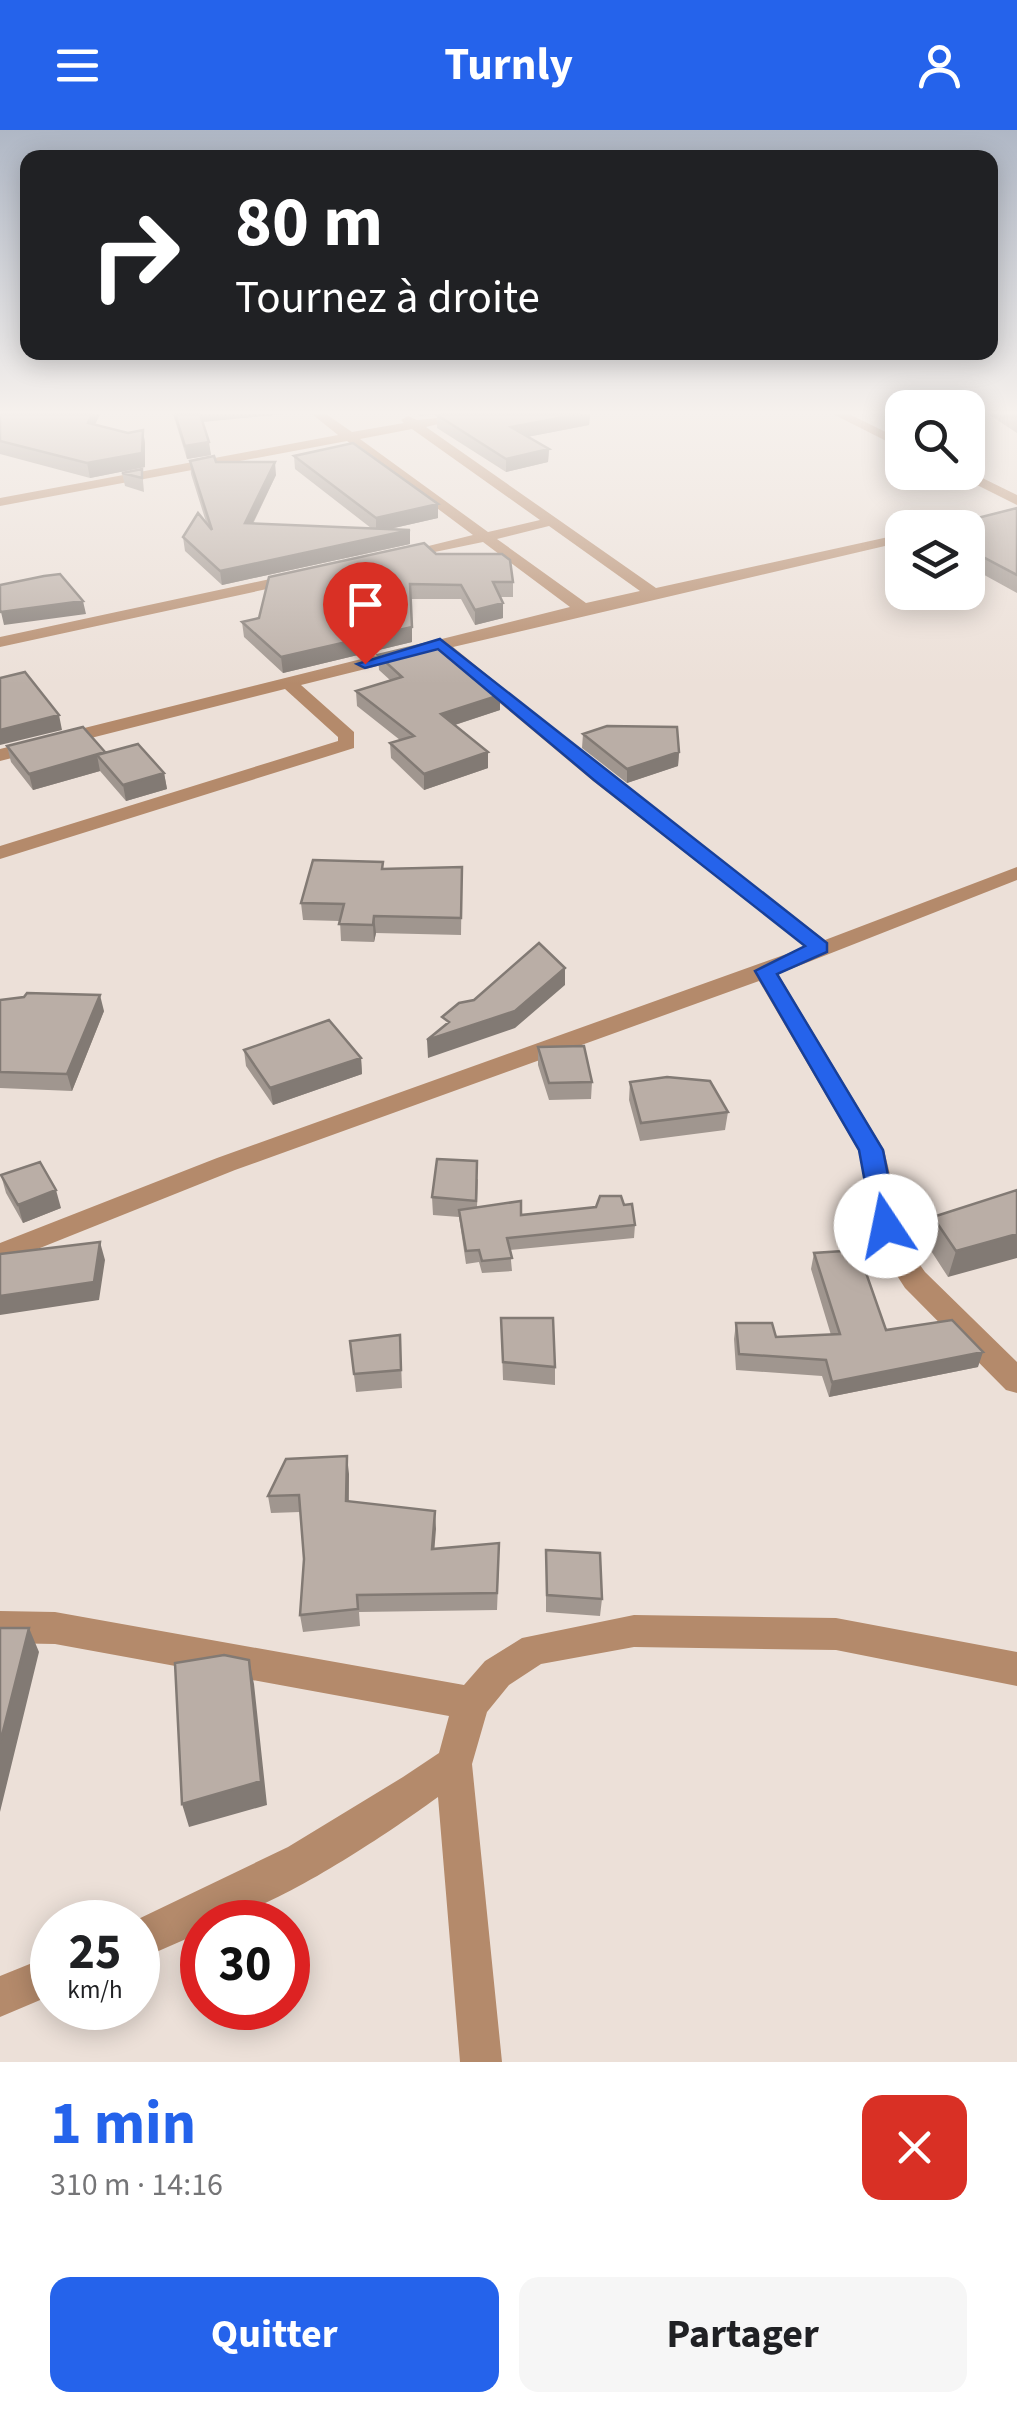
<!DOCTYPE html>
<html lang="fr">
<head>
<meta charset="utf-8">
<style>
	body { margin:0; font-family:"Source Sans 3",sans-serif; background:#f6f6f6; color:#202124; height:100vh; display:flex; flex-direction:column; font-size:38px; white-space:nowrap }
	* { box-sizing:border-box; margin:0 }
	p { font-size:32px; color:#757577 }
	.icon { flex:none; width:55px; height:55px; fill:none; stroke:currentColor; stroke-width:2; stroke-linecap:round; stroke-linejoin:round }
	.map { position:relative; height:1932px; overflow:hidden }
	.details { display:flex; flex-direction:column; background:#fff; flex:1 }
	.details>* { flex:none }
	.guide { position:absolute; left:20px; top:20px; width:978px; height:210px; border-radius:20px; box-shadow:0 5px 25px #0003; background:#202124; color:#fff; overflow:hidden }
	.fabs { position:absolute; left:885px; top:260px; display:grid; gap:20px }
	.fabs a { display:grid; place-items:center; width:100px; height:100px; border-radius:20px; background:#fff; box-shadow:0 5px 25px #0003; font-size:50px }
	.speed { position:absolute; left:30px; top:1770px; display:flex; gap:20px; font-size:50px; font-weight:700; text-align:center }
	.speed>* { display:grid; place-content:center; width:130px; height:130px; border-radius:50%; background:#fff; box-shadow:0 5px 25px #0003; line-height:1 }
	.speed small { font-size:25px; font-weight:400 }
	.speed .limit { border:15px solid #d22; background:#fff; color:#111 }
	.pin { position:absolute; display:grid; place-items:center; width:85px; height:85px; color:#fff; margin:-102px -42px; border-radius:50% 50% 50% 0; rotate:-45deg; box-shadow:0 0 10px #0007 }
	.pin .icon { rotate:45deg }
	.me { position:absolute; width:110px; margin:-55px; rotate:349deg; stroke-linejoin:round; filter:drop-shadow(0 0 8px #0008) }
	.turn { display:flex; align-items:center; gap:35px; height:210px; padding:0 50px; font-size:45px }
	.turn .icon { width:130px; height:130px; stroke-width:2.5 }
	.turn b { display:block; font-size:70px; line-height:85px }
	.round { display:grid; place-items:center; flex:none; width:105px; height:105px; border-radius:20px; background:#f6f6f6 }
	.summary { display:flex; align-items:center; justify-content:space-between; height:170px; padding:0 50px }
	h1 { font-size:60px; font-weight:700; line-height:75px; color:#2563eb }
	.primary-button { display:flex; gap:20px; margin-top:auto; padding:20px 50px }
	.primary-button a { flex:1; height:115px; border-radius:20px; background:#2563eb; color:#fff; font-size:40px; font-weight:700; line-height:115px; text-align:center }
	.primary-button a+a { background:#f6f6f6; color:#202124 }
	header { display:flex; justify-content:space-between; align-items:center; height:130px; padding:0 50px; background:#2563eb; color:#fff; font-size:45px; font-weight:700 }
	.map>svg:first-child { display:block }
</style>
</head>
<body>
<header><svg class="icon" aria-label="menu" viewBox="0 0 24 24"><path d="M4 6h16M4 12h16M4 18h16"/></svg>Turnly<svg class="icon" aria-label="person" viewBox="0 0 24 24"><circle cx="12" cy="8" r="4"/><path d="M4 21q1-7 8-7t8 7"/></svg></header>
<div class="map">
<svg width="1017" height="1932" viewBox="0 0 1017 1932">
	<rect width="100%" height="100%" fill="#ece0d8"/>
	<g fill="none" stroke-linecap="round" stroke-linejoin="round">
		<!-- minor -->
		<path fill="#b48a6b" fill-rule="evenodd" d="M 312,284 L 326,284 L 352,302 L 404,293 L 401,290 L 408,286 L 417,290 L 478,284 L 426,297 L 656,458 L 902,404 L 902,412 L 453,517 L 607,643 L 825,810 L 1017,737 L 1017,750 L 778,844 L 884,1020 L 908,1118 L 925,1142 L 1017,1232 L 1017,1263 L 1006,1260 L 905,1158 L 885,1127 L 858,1020 L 759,851 L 235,1040 L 0,1134 L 0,1113 L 217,1028 L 806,817 L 593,651 L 438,521 L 301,555 L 354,602 L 354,618 L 0,729 L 0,716 L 338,611 L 338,607 L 285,559 L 0,631 L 0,619 L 570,477 L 483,412 L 396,430 L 396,424 L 473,405 L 347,311 L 0,376 L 0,368 L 338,305 ZM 412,299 L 540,390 L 488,402 L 360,309 ZM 549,396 L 640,461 L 586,473 L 497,409 Z
			M 833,284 L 849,284 L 902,310 L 902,319 Z
			M 968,341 L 1017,365 L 1017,375 L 951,342 Z
			M 298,443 L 306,448 L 304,451 L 0,517 L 0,507 Z
			M 0,1481 L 55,1482 L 464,1555 L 485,1531 L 522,1508 L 634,1485 L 836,1488 L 1017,1522 L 1017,1556 L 836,1520 L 634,1517 L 541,1534 L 509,1555 L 487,1582 L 472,1634 L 502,1932 L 460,1932 L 438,1667 C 390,1702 258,1792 202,1792 L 202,1802 L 138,1830 L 138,1792 L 132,1792 L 288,1717 L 403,1647 L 439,1623 L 449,1586 L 55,1514 L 0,1513 Z
			M 52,1825 L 52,1865 L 0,1887 L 0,1846 Z"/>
	</g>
	<!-- wall -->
	<path fill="#a0968f" d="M 0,284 L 96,294 L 128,303 L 143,300 L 145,314 L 145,337 L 90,348 L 0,324 Z
		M 173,284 L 283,284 L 203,292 L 211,325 L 187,329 Z
		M 417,284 L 590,284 L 589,295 L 527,307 L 549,319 L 548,332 L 506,342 L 437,298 L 437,285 L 441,284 L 420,286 Z
		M 988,284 L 1017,284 L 1017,303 Z
		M 294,326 L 438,388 L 390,399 L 410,400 L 410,414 L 222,455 L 185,421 L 183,407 L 207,395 L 191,344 L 190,331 L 216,332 L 276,345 L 253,394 L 371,398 L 295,339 Z
		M 142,339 L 144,362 L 125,356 L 122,343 Z
		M 1017,378 L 1017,463 L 968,436 L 968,398 Z
		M 436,424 L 513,452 L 513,467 L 500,467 L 503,473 L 503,488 L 475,495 L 461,469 L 411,469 L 412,512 L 283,543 L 244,507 L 242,492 L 259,488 Z
		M 378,525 L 479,550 L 500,565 L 500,580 L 455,595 L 488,638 L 424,660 L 391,628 L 390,613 L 400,610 L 357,576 L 356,561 L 391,551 L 379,540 Z
		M 583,604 L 679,622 L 678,636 L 627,653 L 582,618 Z
		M 7,616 L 105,623 L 164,643 L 167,659 L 126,671 L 100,641 L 33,660 L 11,632 Z
		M 462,737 L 461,805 L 376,803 L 374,812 L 341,811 L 340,791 L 303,790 L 301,773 L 384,738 Z
		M 0,870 L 104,881 L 72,961 L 0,958 Z
		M 538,917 L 592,952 L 591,969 L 549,970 L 538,935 Z
		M 244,920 L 361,928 L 362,944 L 273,975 L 246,936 Z
		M 630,952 L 728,982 L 725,1000 L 640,1011 L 629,970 Z
		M 1,1045 L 61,1078 L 23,1093 L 6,1063 Z
		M 478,1049 L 477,1077 L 521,1085 L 624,1075 L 635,1095 L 634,1108 L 510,1120 L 512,1141 L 482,1143 L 479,1132 L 466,1134 L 459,1087 L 433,1085 L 432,1067 Z
		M 1017,1060 L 948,1147 L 926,1113 L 933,1087 Z
		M 814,1123 L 886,1200 L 978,1237 L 829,1267 L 822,1246 L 736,1240 L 734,1209 L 736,1193 L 776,1207 L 831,1205 L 811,1139 Z
		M 501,1188 L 555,1237 L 555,1255 L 503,1250 Z
		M 400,1205 L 402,1258 L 356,1262 L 350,1211 Z
		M 349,1344 L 349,1371 L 435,1381 L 434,1419 L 499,1430 L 497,1480 L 359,1482 L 360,1496 L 303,1502 L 300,1485 L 304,1429 L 300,1382 L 271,1383 L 268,1366 Z
		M 546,1420 L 602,1469 L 600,1486 L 546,1482 Z"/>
	<!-- shaded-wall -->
	<path fill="#827a74" d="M 92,284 L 100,284 L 90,306 L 88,293 Z
		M 199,284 L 283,284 L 200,292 Z
		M 581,284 L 590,284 L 589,295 L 511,310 L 511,297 Z
		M 143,300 L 145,314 L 145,337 L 90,348 L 87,333 Z
		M 209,312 L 211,325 L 187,329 L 185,316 Z
		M 549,319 L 548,332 L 506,342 L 506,329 Z
		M 275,332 L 276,345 L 246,407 L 245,393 Z
		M 438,374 L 438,388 L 376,402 L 376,388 Z
		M 410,400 L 410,414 L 222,455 L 220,441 Z
		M 83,471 L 86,484 L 4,495 L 1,482 Z
		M 503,473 L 503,488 L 475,495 L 475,480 Z
		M 412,497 L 412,512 L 283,543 L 281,527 Z
		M 500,565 L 500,580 L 442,599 L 441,584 Z
		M 59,585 L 62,600 L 0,615 L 0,600 Z
		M 488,622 L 488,638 L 424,660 L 424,644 Z
		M 679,622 L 678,636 L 627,653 L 627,639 Z
		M 97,625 L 100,641 L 33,660 L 29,644 Z
		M 164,643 L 167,659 L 126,671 L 123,655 Z
		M 374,786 L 376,803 L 374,812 L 373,795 Z
		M 565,838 L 565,855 L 515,898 L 428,928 L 427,910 Z
		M 100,865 L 104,881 L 72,961 L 67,944 Z
		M 361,928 L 362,944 L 273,975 L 270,958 Z
		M 56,1060 L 61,1078 L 23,1093 L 18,1075 Z
		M 1017,1104 L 1017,1128 L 948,1147 L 956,1121 Z
		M 100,1112 L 105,1130 L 99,1170 L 0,1185 L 0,1166 Z
		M 983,1222 L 978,1237 L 829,1267 L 832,1252 Z
		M 347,1326 L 349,1344 L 348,1389 L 346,1371 Z
		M 435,1381 L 436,1399 L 433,1437 L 432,1419 Z
		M 29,1498 L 39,1522 L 0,1682 L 0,1613 Z
		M 249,1530 L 254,1554 L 267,1675 L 189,1697 L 182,1674 Z"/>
	<!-- building -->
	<path fill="#baaea6" stroke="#827a74" stroke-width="2.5" d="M 0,284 L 92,284 L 88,293 L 128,303 L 143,300 L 142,323 L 87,333 L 0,311 Z
		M 175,284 L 200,284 L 209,312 L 185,316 Z
		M 442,284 L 581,284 L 511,297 L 549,319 L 506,329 L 437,285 Z
		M 353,313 L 438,374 L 376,388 L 294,326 Z
		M 214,326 L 216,332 L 275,332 L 245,393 L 410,400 L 220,441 L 183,407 L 198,383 L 212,400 L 190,331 Z
		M 142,339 L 142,348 L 122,343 Z
		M 1017,378 L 1017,445 L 968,419 L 968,398 L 938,398 Z
		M 424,413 L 436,424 L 502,424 L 510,430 L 513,452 L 493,452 L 503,473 L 475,480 L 461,455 L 410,454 L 412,497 L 281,527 L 242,492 L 259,488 L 269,447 Z
		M 60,444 L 83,471 L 1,482 L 0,480 L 0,455 L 44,446 Z
		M 436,511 L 479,546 L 475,547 L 500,565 L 441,584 L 488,622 L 424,644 L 390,613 L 414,606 L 356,561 L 402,547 L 378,525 Z
		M 25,542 L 59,585 L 0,600 L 0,548 Z
		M 607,596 L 677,597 L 679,622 L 627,639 L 583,604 Z
		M 83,597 L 105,622 L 29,644 L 7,616 Z
		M 138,614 L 164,643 L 123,655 L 97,625 Z
		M 313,730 L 383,732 L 382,739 L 462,737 L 461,788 L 374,786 L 373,795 L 339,794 L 344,774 L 301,773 Z
		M 539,813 L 565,838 L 515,881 L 427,910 L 449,892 L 442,887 L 459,873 L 474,870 Z
		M 27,863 L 100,865 L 67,944 L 0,942 L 0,870 L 24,867 Z
		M 329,890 L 361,928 L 270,958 L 244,920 Z
		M 584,916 L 592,952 L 549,953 L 538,917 Z
		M 667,947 L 710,951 L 728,982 L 641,993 L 630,952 Z
		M 437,1029 L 477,1031 L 476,1071 L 432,1067 Z
		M 40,1032 L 56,1060 L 18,1075 L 1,1045 Z
		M 1017,1060 L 1017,1104 L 956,1121 L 933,1087 Z
		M 600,1066 L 621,1066 L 624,1075 L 632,1074 L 635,1095 L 507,1108 L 512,1128 L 482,1131 L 479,1120 L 466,1121 L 459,1080 L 521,1071 L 521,1085 L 596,1077 Z
		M 100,1112 L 94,1152 L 0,1166 L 0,1124 Z
		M 858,1120 L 886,1200 L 952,1190 L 983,1222 L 832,1252 L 826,1230 L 739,1224 L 736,1193 L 772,1193 L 776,1207 L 840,1204 L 814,1123 Z
		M 501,1188 L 553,1188 L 555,1237 L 503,1232 Z
		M 400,1205 L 401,1240 L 354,1244 L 350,1211 Z
		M 347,1326 L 346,1371 L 435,1381 L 432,1419 L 499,1413 L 497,1463 L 357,1465 L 358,1479 L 300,1485 L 304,1429 L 299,1365 L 268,1366 L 286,1329 Z
		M 546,1420 L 600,1423 L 602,1469 L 547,1465 Z
		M 0,1498 L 29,1498 L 0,1613 Z
		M 224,1525 L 249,1530 L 261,1651 L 182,1674 L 175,1533 Z"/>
	<!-- sky -->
	<linearGradient id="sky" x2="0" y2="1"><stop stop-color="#afb7c5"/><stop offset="0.51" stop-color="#f6f1ed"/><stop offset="1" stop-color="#f6f1ed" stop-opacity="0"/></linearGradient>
	<rect width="1017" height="554" fill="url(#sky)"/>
	<!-- route -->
	<path fill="#2563eb" stroke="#184099" stroke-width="2.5" d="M 440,509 L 827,813 L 827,822 L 777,844 L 883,1020 L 898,1096 L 895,1102 L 886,1105 L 873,1096 L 859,1020 L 755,841 L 805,816 L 594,650 L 438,519 L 365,538 L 357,534 Z"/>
</svg>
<div class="fabs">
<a><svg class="icon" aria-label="search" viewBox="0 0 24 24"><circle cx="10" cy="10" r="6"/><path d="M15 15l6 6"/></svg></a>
<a><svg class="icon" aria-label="layers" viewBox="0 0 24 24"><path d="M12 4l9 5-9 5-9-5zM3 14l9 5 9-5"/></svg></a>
</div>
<div class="speed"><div>25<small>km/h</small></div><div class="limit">30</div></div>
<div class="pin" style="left:365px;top:534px;background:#d93025"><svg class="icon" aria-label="arrive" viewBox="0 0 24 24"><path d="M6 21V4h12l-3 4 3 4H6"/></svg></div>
<svg class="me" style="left:886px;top:1096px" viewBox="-20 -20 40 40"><circle r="19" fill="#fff"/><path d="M0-13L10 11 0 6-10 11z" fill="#2563eb"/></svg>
<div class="guide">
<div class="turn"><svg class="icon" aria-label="right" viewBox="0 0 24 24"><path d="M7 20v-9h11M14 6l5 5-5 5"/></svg><div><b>80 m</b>Tournez à droite</div></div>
</div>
</div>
<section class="details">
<div class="summary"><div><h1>1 min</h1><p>310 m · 14:16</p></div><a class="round" style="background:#d93025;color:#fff"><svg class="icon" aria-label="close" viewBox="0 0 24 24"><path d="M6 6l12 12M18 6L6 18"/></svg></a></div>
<div class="primary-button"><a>Quitter</a><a>Partager</a></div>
</section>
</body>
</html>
